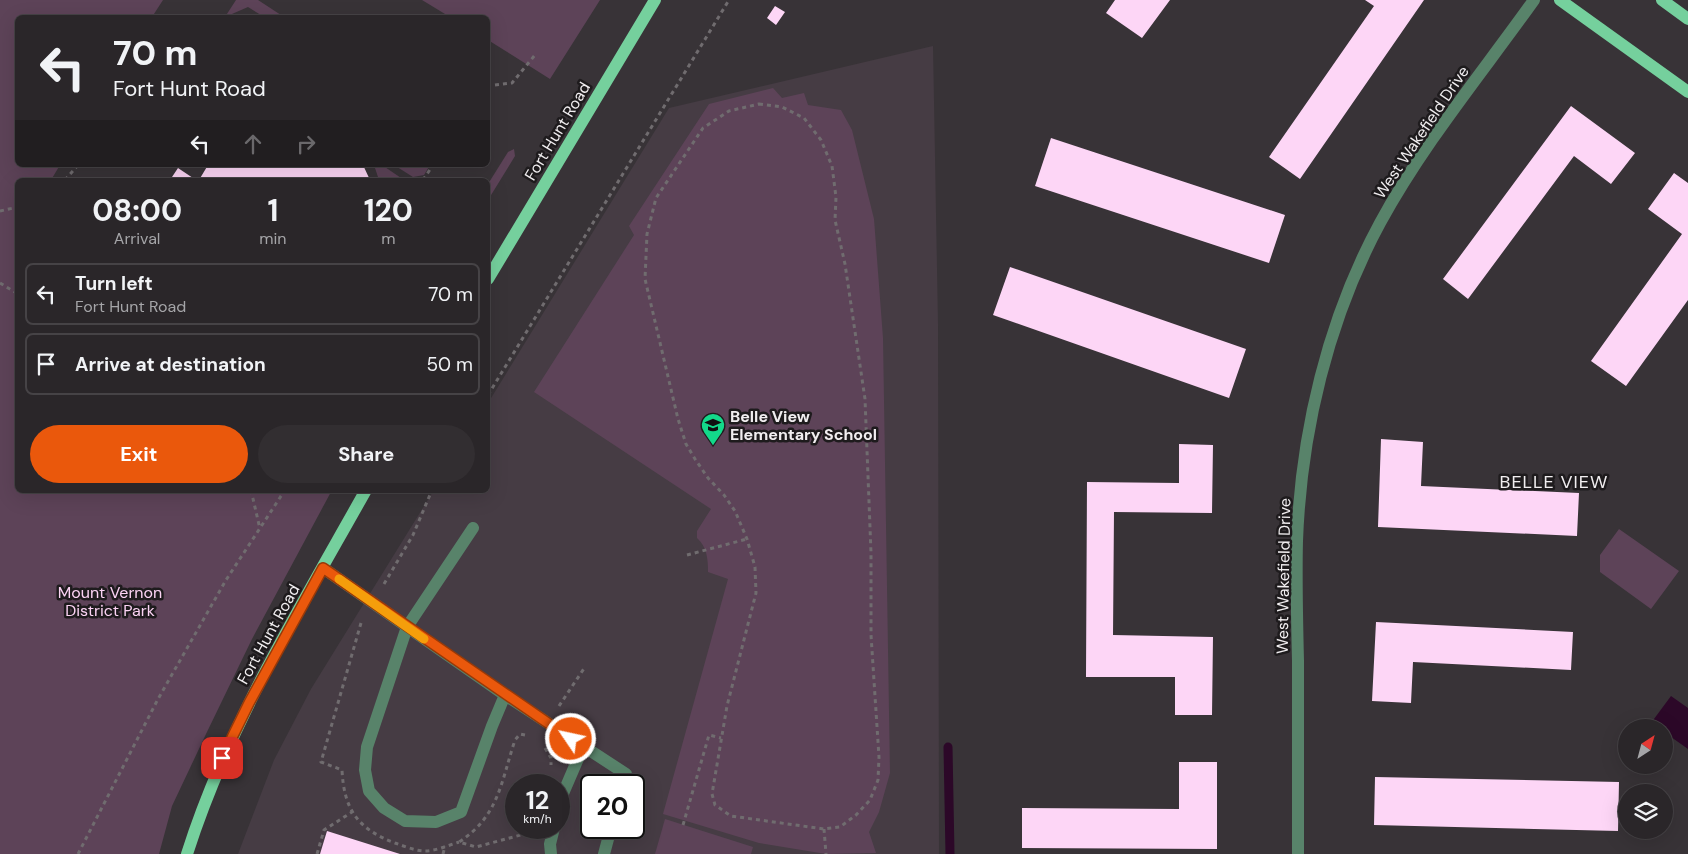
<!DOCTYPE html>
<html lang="en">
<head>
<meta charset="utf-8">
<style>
	body { margin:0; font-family:"DM Sans",sans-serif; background:#322e31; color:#f1f3f6; height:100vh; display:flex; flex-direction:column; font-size:19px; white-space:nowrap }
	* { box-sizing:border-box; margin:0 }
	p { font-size:16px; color:#a5a5a8 }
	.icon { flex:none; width:28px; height:28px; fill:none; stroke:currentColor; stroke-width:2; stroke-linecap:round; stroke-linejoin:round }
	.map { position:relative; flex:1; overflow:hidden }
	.drawer { position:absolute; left:15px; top:178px; width:475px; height:315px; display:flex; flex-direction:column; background:#2a2629; border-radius:8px; box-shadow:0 5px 20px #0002,0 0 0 1px #464346 }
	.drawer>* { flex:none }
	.banner { position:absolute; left:15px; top:15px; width:475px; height:152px; border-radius:8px; box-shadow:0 5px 20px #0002,0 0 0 1px #464346; background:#2a2629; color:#f1f3f6; overflow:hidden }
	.needle { width:32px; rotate:36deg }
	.fabs { position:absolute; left:1618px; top:719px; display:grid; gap:10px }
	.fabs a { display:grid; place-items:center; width:55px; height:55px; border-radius:50%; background:#2a2629; box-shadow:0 5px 20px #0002,0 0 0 1px #464346; font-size:25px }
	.speed { position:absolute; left:505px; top:774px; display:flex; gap:10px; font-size:25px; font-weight:700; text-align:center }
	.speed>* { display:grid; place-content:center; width:65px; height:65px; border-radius:50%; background:#2a2629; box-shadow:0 5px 20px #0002,0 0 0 1px #464346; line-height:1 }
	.speed small { font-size:12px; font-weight:400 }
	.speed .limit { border:2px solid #111; border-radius:8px; background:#fff; color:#111 }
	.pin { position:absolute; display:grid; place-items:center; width:42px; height:42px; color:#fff; margin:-21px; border-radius:10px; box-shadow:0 2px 8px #0006 }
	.me { position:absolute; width:55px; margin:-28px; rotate:304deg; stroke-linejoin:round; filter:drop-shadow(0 0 4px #0008) }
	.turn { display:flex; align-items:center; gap:18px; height:105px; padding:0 15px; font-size:22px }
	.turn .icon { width:65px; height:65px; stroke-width:2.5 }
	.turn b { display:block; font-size:35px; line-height:42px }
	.lanes { display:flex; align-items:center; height:48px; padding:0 15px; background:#0003; justify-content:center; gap:25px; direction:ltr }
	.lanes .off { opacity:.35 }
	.eta { display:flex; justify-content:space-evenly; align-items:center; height:85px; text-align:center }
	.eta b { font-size:30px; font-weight:700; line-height:35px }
	.primary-button { display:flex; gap:10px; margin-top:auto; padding:10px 15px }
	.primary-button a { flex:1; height:58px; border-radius:30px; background:#ea580c; color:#fff; font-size:20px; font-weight:700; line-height:58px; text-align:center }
	.primary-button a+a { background:#322e31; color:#f1f3f6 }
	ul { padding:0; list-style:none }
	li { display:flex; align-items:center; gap:15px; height:62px; margin:0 10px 8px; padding:0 5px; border:2px solid #464346; border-radius:8px }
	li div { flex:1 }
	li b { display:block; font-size:19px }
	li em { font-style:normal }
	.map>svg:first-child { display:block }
</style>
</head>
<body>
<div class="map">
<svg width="1688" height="854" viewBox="0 0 1688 854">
	<rect width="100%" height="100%" fill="#383337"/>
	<!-- built -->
	<path fill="#463c44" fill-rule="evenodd" d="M 933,46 L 938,324 L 939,854 L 238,854 L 274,760 L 311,689 L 434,490 L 488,490 L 488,403 L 669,108 ZM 516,785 L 559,785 L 559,828 L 516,828 ZM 591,785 L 634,785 L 634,828 L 591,828 Z"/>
	<!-- green -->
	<path fill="#5d4358" d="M 0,0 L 163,0 L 152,17 L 18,18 L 18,165 L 60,165 L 51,180 L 18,180 L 18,490 L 332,490 L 252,639 L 206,734 L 172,806 L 159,854 L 0,854 Z
		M 236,0 L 258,0 L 284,17 L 264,17 L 248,7 L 225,17 Z
		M 422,0 L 600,0 L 550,79 L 488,40 L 488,18 L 450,17 Z
		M 773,88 L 782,98 L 804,93 L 808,105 L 841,110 L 852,130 L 874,219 L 883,338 L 890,773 L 879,812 L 869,832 L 876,853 L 826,854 L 759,843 L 663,814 L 728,579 L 708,572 C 708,559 707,547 697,538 L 697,531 L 711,509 L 534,392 L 634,235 L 629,226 L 709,104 Z
		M 514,149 L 515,156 L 488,200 L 488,184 L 508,152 Z
		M 374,165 L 382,165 L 404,180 L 379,180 Z
		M 394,165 L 430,165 L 424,175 L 413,177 Z
		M 1619,529 L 1679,571 L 1651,609 L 1600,572 L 1600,555 Z
		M 665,819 L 753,847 L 751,854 L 655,854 Z"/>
	<!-- water -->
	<path fill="#2c0828" d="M 1671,696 L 1688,708 L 1688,749 L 1664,732 L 1664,728 L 1658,727 L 1651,723 Z"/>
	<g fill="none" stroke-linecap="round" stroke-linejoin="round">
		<!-- stream -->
		<path stroke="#2c0828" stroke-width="9" d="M 948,747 L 950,854"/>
	</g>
	<!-- building -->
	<path fill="#fdd6f6" d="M 1115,0 L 1170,0 L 1142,38 L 1106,13 Z
		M 1365,0 L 1424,0 L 1300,179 L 1269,157 L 1374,6 Z
		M 775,6 L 785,12 L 776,25 L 767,18 Z
		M 1571,106 L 1635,153 L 1611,184 L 1574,156 L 1468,299 L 1443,279 Z
		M 1051,138 L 1285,215 L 1269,263 L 1035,186 Z
		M 208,165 L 363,165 L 370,180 L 199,180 Z
		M 178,168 L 196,180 L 170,180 Z
		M 1674,173 L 1688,183 L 1688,300 L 1626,386 L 1591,361 L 1682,234 L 1648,209 Z
		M 1010,267 L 1246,349 L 1229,398 L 993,315 Z
		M 1381,439 L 1423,442 L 1421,486 L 1579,493 L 1577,536 L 1378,527 Z
		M 1179,444 L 1213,445 L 1212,513 L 1114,512 L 1113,635 L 1213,637 L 1212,715 L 1175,715 L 1175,677 L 1086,677 L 1087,482 L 1179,483 Z
		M 1376,622 L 1573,632 L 1571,670 L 1413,662 L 1411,703 L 1372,701 Z
		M 1179,762 L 1217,762 L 1217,849 L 1022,848 L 1022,808 L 1179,809 Z
		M 1375,777 L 1619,782 L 1618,831 L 1374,825 Z
		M 327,831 L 400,854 L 320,854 Z"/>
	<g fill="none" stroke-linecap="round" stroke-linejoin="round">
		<!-- path -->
		<path stroke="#706c6f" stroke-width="3" stroke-dasharray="4 4" stroke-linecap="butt" d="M 495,85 L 512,83 L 535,55
			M 759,104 L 782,107 L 804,118 L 821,140 L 832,166 L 836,197 L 835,220 L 845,264 L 865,399 L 871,553 L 871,635 L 879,757 L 878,780 L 870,800 L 856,815 L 840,827 L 824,829 L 731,816 L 715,805 L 712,794 L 727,706 L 756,593 L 755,567 L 747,539 L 735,511 L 724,495 L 708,478 L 695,459 L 686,444 L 678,419 L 645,279 L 647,234 L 656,198 L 703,128 L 729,111 Z
			M 65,180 L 78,165
			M 423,180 L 433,165
			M 0,211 L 18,207
			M 0,283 L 18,294
			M 488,395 L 729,0
			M 251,490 L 260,529
			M 687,555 L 747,539
			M 384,584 L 413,535 L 432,490
			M 361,623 L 321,762 L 342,770 C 344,810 358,829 395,843 C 404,846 415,851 425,851 C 436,851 449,845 459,842
			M 559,706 L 585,667
			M 525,735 L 520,734 L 515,740 C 501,782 499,816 459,842 L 476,847 L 532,832
			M 545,748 L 551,758 L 551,765
			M 683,825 L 709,735 L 721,738
			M 824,829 L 826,854
			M 78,854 L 158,699 L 226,580 L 285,490
			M 317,854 L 324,830 L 352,812
			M 443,854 L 445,846"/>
		<!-- minor -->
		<path stroke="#58836a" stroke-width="12" d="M 473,528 L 407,627 L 367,747 L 365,770 L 369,791 L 384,808 L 405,821 L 436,822 L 461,812 L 492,726 L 505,695
			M 323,568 L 505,695 L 626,774 L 623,785
			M 559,811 L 562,796 L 583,747
			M 551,854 L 550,844 L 554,828
			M 604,854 L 611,828
			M 1298,854 C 1298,790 1298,725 1298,661 C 1297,621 1296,581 1297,541 C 1301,432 1328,319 1380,223 C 1423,144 1482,73 1534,0"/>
		<!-- major -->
		<path stroke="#75d09d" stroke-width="12" d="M 1560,0 L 1688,92
			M 1662,0 L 1688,19
			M 488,279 L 655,0
			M 187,854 C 228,725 300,608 366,490"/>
	</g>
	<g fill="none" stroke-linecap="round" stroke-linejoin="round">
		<!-- route casing -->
		<g stroke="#983908" stroke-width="12">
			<path id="route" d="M 222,758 L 249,703 L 323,568 L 571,739"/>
		</g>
		<!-- route -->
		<use href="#route" stroke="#ea580c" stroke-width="9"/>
		<!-- slow -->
		<path stroke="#f59e0b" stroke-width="9" d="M 339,579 L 424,639"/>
	</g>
	<!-- icons -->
	<defs>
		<g id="school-pin" transform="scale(1.25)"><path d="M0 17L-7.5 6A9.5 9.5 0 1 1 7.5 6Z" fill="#13d98a" stroke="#1e1b1d"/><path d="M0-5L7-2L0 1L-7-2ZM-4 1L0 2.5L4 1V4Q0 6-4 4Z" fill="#111"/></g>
	</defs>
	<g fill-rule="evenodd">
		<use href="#school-pin" x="713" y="425"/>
	</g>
	<g text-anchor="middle" stroke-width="5" stroke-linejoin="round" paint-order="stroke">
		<!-- street labels -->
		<g font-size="16" fill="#f1eef0" stroke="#1e1b1d">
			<text transform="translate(557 131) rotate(-59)" y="6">Fort Hunt Road</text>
			<text transform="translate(1421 132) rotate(-56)" y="6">West Wakefield Drive</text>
			<text transform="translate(1283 576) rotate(-89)" y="6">West Wakefield Drive</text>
			<text transform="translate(268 634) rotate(-61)" y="6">Fort Hunt Road</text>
		</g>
		<!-- poi labels -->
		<g font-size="16" font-weight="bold" fill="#f1eef0" stroke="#1e1b1d" text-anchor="start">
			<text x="730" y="422">Belle View<tspan x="730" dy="18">Elementary School</tspan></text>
		</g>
		<!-- park labels -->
		<g font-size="16" fill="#fcd3f4" stroke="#1e1b1d">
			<text x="110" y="598">Mount Vernon<tspan x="110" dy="18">District Park</tspan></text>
		</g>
		<!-- neighbourhood labels -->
		<g font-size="18" letter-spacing="1" fill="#f1eef0" stroke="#1e1b1d">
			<text x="1554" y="488">BELLE VIEW</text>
		</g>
	</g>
</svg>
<div class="fabs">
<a><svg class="needle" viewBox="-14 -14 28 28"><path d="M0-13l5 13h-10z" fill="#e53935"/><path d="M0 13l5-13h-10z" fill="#a5a5a8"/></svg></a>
<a><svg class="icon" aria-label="layers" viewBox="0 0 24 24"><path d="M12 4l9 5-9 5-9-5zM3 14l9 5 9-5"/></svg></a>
</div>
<div class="speed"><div>12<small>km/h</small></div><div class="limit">20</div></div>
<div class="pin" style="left:222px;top:758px;background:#d93025"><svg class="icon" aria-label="arrive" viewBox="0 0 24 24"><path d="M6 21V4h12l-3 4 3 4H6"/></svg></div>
<svg class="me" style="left:571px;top:739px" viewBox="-20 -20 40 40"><circle r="17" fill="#ea580c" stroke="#fff" stroke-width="3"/><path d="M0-11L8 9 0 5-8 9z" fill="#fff"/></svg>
<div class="banner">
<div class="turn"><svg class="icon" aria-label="left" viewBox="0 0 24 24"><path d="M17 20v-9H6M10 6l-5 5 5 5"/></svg><div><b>70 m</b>Fort Hunt Road</div></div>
<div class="lanes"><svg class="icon" aria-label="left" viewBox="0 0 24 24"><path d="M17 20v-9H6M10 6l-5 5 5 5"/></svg><svg class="icon off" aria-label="ahead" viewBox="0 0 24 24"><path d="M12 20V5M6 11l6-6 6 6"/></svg><svg class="icon off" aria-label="right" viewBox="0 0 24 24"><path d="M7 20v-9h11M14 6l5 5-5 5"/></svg></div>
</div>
<section class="drawer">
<div class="eta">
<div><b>08:00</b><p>Arrival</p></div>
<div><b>1</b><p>min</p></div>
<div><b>120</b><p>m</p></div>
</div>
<ul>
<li><svg class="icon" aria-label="left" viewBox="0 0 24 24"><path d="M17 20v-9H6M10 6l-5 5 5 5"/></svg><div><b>Turn left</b><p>Fort Hunt Road</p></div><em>70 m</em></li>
<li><svg class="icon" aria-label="arrive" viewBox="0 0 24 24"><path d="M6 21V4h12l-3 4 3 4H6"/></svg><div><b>Arrive at destination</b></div><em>50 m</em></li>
</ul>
<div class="primary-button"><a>Exit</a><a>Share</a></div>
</section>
</div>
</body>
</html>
